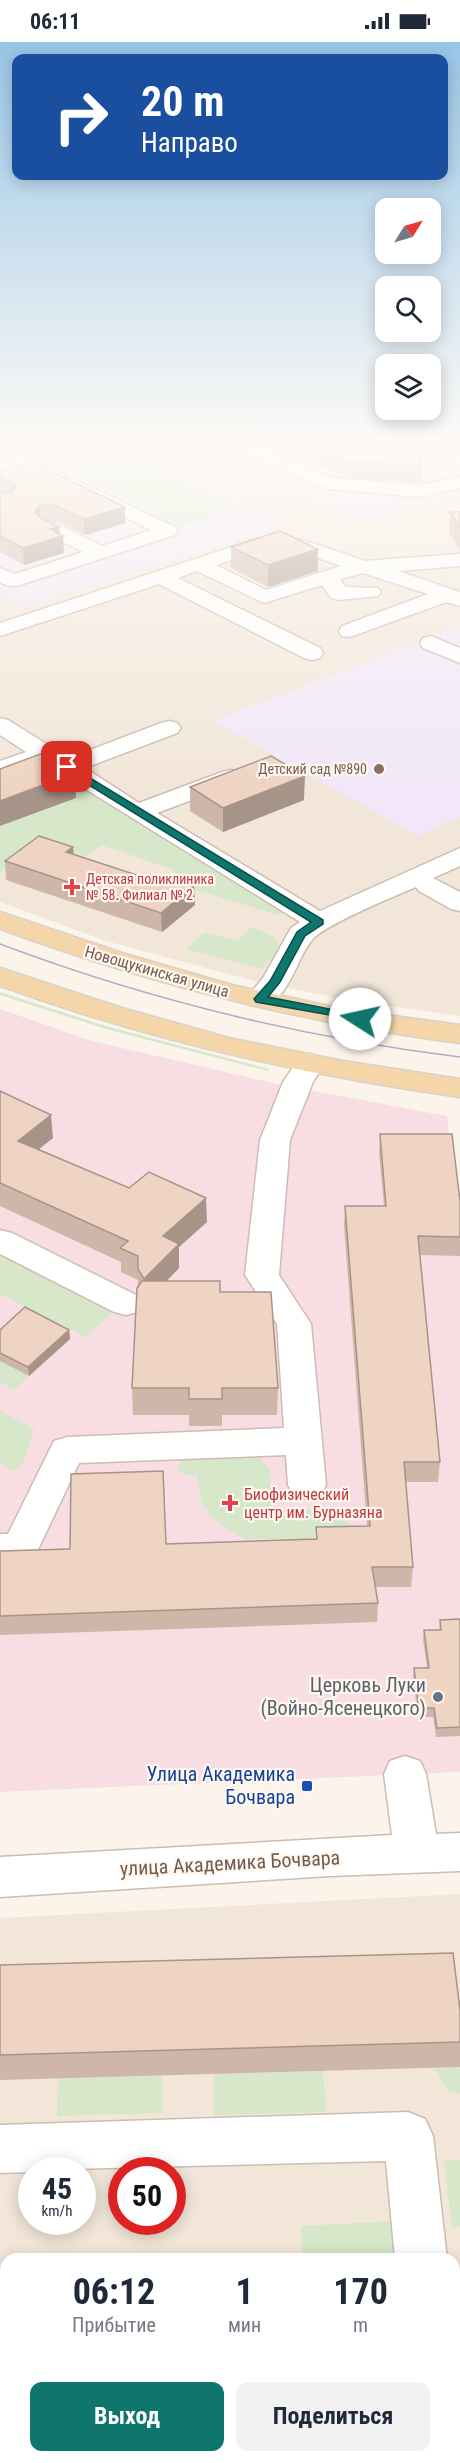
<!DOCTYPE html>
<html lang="ru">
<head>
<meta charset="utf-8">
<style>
	body { margin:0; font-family:"Roboto Condensed",sans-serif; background:#f2f2f3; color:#1f2937; height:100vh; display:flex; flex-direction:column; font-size:22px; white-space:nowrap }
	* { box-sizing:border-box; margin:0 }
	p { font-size:20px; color:#747a83 }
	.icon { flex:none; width:33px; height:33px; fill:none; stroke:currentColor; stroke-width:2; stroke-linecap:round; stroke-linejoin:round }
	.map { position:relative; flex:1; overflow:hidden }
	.panel { position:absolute; left:0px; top:2211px; width:460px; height:210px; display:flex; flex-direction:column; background:#fff; border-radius:18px 18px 0 0; box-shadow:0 3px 15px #0003 }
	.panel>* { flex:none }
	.top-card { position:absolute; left:12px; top:12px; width:436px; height:126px; border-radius:12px; box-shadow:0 3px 15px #0003; background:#1a4fa0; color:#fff; overflow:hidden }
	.needle { width:39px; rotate:53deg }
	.fabs { position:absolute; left:375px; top:156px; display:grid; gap:12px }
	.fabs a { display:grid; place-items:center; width:66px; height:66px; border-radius:12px; background:#fff; box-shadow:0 3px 15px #0003; font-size:30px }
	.speed { position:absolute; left:18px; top:2115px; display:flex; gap:12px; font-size:30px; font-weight:700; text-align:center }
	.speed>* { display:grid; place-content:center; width:78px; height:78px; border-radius:50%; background:#fff; box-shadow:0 3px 15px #0003; line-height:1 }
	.speed small { font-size:15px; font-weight:400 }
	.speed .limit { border:9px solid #d22; background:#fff; color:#111 }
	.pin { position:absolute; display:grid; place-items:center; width:51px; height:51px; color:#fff; margin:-26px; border-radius:12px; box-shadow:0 3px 9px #0006 }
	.me { position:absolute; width:66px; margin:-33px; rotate:280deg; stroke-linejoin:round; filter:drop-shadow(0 0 4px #0008) }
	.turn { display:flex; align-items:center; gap:21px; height:126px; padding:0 30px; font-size:27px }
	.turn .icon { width:78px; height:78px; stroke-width:2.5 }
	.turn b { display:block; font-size:42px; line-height:51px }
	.eta { display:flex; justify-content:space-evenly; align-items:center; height:102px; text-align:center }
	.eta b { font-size:36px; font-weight:700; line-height:42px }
	.button { display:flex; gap:12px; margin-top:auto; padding:12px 30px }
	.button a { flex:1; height:69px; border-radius:12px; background:#0f766e; color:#fff; font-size:24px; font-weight:700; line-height:69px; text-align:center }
	.button a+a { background:#f2f2f3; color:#1f2937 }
	.status { display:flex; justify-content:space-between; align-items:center; height:42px; padding:0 30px; background:#fff; direction:ltr }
	.status svg { height:16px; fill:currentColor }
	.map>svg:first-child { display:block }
</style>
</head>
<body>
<div class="status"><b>06:11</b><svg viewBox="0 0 49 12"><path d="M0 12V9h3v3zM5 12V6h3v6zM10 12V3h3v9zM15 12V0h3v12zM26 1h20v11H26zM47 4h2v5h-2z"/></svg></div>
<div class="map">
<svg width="460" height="2421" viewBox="0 0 460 2421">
	<rect width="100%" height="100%" fill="#fbf4ea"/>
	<!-- residential -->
	<path fill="#f2e6d9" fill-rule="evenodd" d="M 0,404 L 460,404 L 460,974 L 347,958 L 251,938 L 106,899 L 0,860 Z
		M 460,1852 L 460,2421 L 0,2421 L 0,1876 ZM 32,2128 L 82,2128 L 82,2180 L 32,2180 ZM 122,2128 L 172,2128 L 172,2180 L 122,2180 ZM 6,2217 L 454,2217 L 454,2415 L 6,2415 Z"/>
	<!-- education -->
	<path fill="#f1e7f8" d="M 62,404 L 120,404 L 291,481 L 24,565 L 0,552 L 0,421 Z
		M 188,404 L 460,404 L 460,451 L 364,481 Z
		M 460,584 L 460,775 L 418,794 L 213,679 Z"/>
	<!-- medical -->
	<path fill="#f8dee2" d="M 0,967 L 92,999 L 277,1042 L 447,1074 L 460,1193 L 460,1730 L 0,1750 Z"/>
	<!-- green -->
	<path fill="#d6e8c9" d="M 115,408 L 240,466 L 182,484 L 58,424 Z
		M 59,732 L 285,869 L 278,873 L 183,844 L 174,838 L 175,828 L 101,803 L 80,819 L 39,804 L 0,830 L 0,784 Z
		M 251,885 L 273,894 L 280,906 L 262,927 L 186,907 L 204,890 L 238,899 Z
		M 0,950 L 109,985 L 269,1027 L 268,1029 L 106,987 L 0,953 Z
		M 0,1207 L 118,1265 L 86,1295 L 0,1252 Z
		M 0,1319 L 29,1334 L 14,1348 L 0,1340 Z
		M 0,1368 L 34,1387 L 23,1422 L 14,1429 L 0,1421 Z
		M 259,1414 L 270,1428 L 271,1468 L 325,1468 L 359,1486 L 347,1497 L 245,1497 L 225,1486 L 210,1473 L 201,1459 L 197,1433 L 184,1433 L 176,1425 L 183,1418 Z
		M 460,2025 L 460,2052 L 449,2050 L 435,2026 Z
		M 323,2029 L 326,2070 L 214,2073 L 214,2032 Z
		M 162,2034 L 162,2071 L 57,2074 L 58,2036 Z
		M 460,2118 L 460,2184 L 452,2185 L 444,2119 Z
		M 395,2179 L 399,2217 L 303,2217 L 301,2184 Z
		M 84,2415 L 303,2415 L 303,2421 L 84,2421 Z"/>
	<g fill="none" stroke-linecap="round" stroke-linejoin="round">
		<!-- minor casing -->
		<g stroke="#cdbcb1" stroke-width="3">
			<path id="minor" d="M 259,404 L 288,404 L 285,408 L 273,412 L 332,436 L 421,443 L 460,434 L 460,446 L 421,455 L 329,447 L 250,415 L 247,411 L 250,407 Z
				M 13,408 L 175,485 L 178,489 L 175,493 L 20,543 C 12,545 7,544 0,540 L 0,526 L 15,532 L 83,510 L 41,489 L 38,485 L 41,481 L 55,481 L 102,504 L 151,488 L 7,417 L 4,413 L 7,409 Z
				M 277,494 L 309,500 L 365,519 L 460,512 L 460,524 L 398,529 L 460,550 L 460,564 L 446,560 L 350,595 L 342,594 L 339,589 L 342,584 L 428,552 L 363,531 L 340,537 L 345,545 L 378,546 L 381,550 L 378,554 L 338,558 L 331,556 L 322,543 L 264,561 L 197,529 L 178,536 L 320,606 L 323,611 L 320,616 L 312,618 L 304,616 L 159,542 L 0,594 L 0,581 L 256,497 ZM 277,506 L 299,509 L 341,524 L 266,548 L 216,523 L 265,507 Z
				M 431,594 L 460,606 L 460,621 L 423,606 L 420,601 L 423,596 Z
				M 0,676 L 8,678 L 69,716 L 161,681 L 169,679 L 177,681 L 181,686 L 177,691 L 85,726 L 139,761 L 222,730 L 231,728 L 240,730 L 243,735 L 240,740 L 157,771 L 320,869 L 460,806 L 460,824 L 433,836 L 460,850 L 460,869 L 451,867 L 419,849 L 416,845 C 395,854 324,883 312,898 C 294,919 287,972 250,963 L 246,957 L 263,936 L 291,886 L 300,880 L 42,720 L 0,734 L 0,719 L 26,710 L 0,693 Z
				M 310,1012 L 320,1015 L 325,1021 L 313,1040 L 290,1098 L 279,1233 L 311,1282 L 326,1443 L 320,1453 L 307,1457 L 294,1453 L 288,1443 L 286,1413 L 79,1421 L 34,1516 L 20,1521 L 0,1522 L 0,1492 L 8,1492 L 54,1399 L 67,1395 L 284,1386 L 277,1282 L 245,1233 L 260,1098 L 283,1040 L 300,1015 Z
				M 0,1188 L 12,1191 L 138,1254 L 143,1262 L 138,1270 L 126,1273 L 114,1270 L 0,1212 Z
				M 405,1714 L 420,1719 L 426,1732 L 436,1792 L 460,1791 L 460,1829 L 330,1834 L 0,1855 L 0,1815 L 392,1793 L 384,1732 L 390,1719 Z
				M 408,2070 L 425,2077 L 433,2094 L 447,2217 L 395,2217 L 386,2119 L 32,2128 L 32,2130 L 0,2131 L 0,2083 Z
				M 454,2393 L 460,2397 L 460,2421 L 413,2421 L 412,2415 L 454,2415 Z"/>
		</g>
		<!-- major casing -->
		<g stroke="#d8d1ce" stroke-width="3">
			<path id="major" d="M 0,870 L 122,911 L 232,943 L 343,967 L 460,983 L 460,1001 C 302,981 150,942 0,887 Z
				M 0,926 L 122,966 L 229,996 L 343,1019 L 460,1037 L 460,1055 C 303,1033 149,998 0,944 Z"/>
		</g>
		<!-- minor -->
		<use href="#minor" fill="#fff" fill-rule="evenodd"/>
		<!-- major -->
		<use href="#major" fill="#f4d6a8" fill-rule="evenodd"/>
		<!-- tram -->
		<path stroke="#b7a8c5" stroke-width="1.5" d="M 0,902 C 151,959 300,995 460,1015"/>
	</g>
	<!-- wall -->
	<path fill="#ceb6a9" d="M 287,404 L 416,404 L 422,425 L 421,441 L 347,435 L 287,409 Z
		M 0,429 L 125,481 L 85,493 L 56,479 L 47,479 L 59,492 L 64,511 L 24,523 L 0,510 Z
		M 450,470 L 460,470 L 460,508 L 449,491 Z
		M 231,505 L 318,529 L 268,545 L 231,526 Z
		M 190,745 L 304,758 L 223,790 L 190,769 Z
		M 73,805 L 74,812 L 195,863 L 162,890 L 6,838 L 5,819 Z
		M 0,1049 L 53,1096 L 39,1107 L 207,1180 L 179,1205 L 179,1226 L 166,1239 L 220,1250 L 278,1346 L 277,1373 L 222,1373 L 222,1384 L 189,1384 L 189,1373 L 133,1373 L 132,1346 L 138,1238 L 121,1230 L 121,1220 L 0,1164 Z
		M 380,1092 L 460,1159 L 460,1214 L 420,1213 L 440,1420 L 438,1440 L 405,1440 L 413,1525 L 411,1545 L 376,1545 L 378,1561 L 377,1580 L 0,1593 L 0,1509 L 316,1497 L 316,1485 L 367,1484 L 344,1183 L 345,1164 L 384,1164 L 379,1111 Z
		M 0,1288 L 69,1288 L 70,1297 L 29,1334 L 0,1319 Z
		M 460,1577 L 460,1694 L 436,1695 L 433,1675 L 418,1675 L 413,1635 L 414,1626 L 427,1626 L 423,1597 L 424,1588 L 439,1588 L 440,1578 Z
		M 0,1923 L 460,1968 L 460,2025 L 0,2038 Z"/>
	<!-- shaded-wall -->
	<path fill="#a79489" d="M 40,463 L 41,479 L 35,470 Z
		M 125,465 L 125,481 L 85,493 L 84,477 Z
		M 59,485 L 60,495 L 63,494 L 64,511 L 24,523 L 23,506 L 50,487 Z
		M 318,507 L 318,529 L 268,545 L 268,523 Z
		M 75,731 L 76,756 L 0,784 L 0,759 Z
		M 305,734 L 304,758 L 223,790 L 223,766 Z
		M 73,805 L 74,824 L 66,810 Z
		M 194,843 L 195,863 L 162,890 L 161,871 Z
		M 51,1073 L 53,1096 L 20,1122 L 18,1099 Z
		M 206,1156 L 207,1180 L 179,1205 L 179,1226 L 145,1262 L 144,1237 L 163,1194 Z
		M 69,1288 L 70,1297 L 29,1334 L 28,1325 Z"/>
	<!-- building -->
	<path fill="#efd4c4" stroke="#a79489" stroke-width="1.5" d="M 312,404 L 416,404 L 422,425 L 348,419 Z
		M 32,420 L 125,465 L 84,477 L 55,463 L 40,463 L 35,470 L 39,475 L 59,485 L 50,487 L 63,494 L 23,506 L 0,494 L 0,451 L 12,450 L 15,445 L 12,440 L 0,436 L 0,429 Z
		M 450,470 L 460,470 L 460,485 Z
		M 280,489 L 318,507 L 268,523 L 231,505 Z
		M 43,711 L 75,731 L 0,759 L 0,727 Z
		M 271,714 L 305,734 L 223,766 L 190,745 Z
		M 39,794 L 73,805 L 66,810 L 155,839 L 162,833 L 194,843 L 161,871 L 5,819 Z
		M 0,1049 L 51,1073 L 18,1099 L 129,1146 L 149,1130 L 206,1156 L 163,1194 L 179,1202 L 144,1237 L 138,1227 L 138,1214 L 120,1206 L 128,1199 L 0,1141 Z
		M 380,1092 L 452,1092 L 460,1159 L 460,1195 L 418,1194 L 440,1420 L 404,1420 L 413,1525 L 372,1525 L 378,1561 L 0,1574 L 0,1509 L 70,1507 L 71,1432 L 163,1429 L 166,1502 L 317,1497 L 316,1485 L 370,1484 L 345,1164 L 386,1164 Z
		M 142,1239 L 220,1239 L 220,1250 L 271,1250 L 278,1346 L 222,1346 L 222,1357 L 189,1357 L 189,1346 L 132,1346 L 137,1246 Z
		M 25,1265 L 69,1288 L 28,1325 L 0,1311 L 0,1288 Z
		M 460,1577 L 460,1685 L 437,1686 L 434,1666 L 419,1666 L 414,1626 L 429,1626 L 424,1588 L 441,1588 L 440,1578 Z
		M 453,1911 L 460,1968 L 460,2000 L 0,2013 L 0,1923 Z"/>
	<!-- sky -->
	<linearGradient id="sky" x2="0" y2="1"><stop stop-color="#98c5e6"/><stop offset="0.54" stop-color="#fdfaf6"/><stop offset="1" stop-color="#fdfaf6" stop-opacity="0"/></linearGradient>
	<rect width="460" height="743" fill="url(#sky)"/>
	<!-- route -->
	<path fill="#0f766e" stroke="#0a4d48" stroke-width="1.5" d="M 67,722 L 323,878 L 323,882 L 305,894 L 280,940 L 268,955 L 360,973 L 366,977 L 364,979 L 256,960 L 254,957 L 270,939 L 297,890 L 311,880 L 63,727 L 62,725 Z"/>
	<!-- markers -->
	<circle fill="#8d6e63" stroke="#fef8f1" stroke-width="2" cx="379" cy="727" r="6"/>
	<g fill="#e0444e" stroke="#fef8f1" stroke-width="2">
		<path d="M69 836h6v6h6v6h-6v6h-6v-6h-6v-6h6z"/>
		<path d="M227 1452h6v6h6v6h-6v6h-6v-6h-6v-6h6z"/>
	</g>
	<circle fill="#6b7280" stroke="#fef8f1" stroke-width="2" cx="438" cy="1655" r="6"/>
	<rect fill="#1a4fb4" stroke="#fef8f1" stroke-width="2" x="301" y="1738" width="12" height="12" rx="3"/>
	<g text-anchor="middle" stroke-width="4.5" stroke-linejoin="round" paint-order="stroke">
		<!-- far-education labels -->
		<g font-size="14" fill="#785e54" stroke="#fef8f1" text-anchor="end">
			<text x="367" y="732">Детский сад №890</text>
		</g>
		<!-- far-health labels -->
		<g font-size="14" fill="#be3a42" stroke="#fef8f1" text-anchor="start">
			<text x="86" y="842">Детская поликлиника<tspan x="86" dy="16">№ 58. Филиал № 2</tspan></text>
		</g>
		<!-- street labels -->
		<g font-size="16" fill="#745c4f" stroke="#fef8f1">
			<text transform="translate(157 929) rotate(16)" y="6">Новощукинская улица</text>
		</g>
		<!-- health labels -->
		<g font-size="16" fill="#be3a42" stroke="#fef8f1" text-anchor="start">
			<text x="244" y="1458">Биофизический<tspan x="244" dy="18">центр им. Бурназяна</tspan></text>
		</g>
		<!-- near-worship labels -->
		<g font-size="20" fill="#5b616d" stroke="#fef8f1" text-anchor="end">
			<text x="426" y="1650">Церковь Луки<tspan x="426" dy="23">(Войно-Ясенецкого)</tspan></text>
		</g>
		<!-- near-transit labels -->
		<g font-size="20" fill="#164399" stroke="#fef8f1" text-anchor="end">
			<text x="295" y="1739">Улица Академика<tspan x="295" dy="23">Бочвара</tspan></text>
		</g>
		<!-- near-street labels -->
		<g font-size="20" fill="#745c4f" stroke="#fef8f1">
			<text transform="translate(230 1821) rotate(-3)" y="7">улица Академика Бочвара</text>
		</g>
	</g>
</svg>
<div class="fabs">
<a><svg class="needle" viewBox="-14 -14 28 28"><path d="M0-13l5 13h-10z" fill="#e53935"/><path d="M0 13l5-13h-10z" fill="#747a83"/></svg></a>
<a><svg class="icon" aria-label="search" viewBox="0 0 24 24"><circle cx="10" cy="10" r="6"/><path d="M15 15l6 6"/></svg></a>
<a><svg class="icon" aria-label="layers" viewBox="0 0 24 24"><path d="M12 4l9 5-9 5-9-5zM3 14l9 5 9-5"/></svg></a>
</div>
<div class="speed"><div>45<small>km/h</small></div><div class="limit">50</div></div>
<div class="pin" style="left:67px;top:725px;background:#d93025"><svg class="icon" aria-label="arrive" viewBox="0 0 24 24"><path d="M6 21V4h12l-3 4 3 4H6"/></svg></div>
<svg class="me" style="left:360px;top:977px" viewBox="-20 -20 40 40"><circle r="19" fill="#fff"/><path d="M0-13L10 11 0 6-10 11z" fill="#0f766e"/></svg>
<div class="top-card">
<div class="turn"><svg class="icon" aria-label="right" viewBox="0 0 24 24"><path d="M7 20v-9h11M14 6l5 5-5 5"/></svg><div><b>20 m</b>Направо</div></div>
</div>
<section class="panel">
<div class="eta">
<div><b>06:12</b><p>Прибытие</p></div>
<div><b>1</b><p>мин</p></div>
<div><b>170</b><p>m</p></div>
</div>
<div class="button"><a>Выход</a><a>Поделиться</a></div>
</section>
</div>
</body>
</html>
